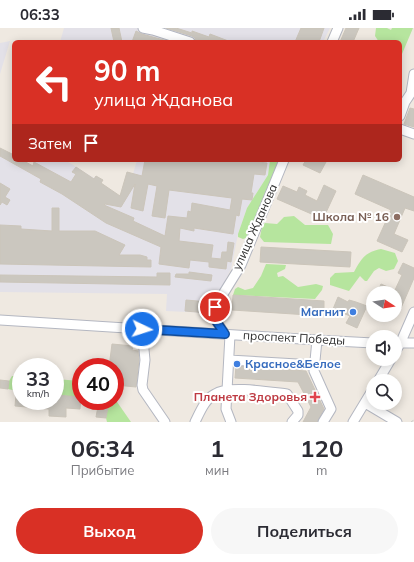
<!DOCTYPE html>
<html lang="ru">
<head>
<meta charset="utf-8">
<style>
	body { margin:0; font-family:Mulish,sans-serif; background:#f7f7f7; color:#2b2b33; height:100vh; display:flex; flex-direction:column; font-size:15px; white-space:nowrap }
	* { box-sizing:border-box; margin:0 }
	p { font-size:13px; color:#7c7c81 }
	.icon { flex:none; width:22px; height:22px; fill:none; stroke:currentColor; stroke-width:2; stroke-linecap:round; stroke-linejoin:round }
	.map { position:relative; height:394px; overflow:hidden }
	.details { display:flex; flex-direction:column; background:#fff; flex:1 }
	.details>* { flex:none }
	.guide { position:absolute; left:12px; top:12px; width:390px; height:122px; border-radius:6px; box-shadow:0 2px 10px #0003; background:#d93025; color:#fff; overflow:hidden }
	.needle { width:26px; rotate:102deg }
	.controls { position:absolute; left:366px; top:258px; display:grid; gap:8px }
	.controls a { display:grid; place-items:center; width:36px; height:36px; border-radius:50%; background:#fff; box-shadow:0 2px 10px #0003; font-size:20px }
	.speed { position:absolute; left:12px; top:330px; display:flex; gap:8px; font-size:20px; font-weight:700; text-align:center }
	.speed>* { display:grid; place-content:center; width:52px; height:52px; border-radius:50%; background:#fff; box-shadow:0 2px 10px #0003; line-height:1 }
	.speed small { font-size:10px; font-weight:400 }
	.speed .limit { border:6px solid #d22; background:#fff; color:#111 }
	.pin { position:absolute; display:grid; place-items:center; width:34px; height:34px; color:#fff; margin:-17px; border:2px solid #fff; border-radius:50%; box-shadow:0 1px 4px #0007 }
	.me { position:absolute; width:44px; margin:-22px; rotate:94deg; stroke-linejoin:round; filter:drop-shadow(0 0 3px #0008) }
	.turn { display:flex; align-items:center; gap:14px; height:84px; padding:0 16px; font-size:18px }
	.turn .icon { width:52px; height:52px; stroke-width:2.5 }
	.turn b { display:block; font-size:28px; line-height:34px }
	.then { display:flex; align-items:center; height:38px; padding:0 16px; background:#0003; gap:8px; font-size:15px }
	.eta { display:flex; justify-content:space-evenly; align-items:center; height:68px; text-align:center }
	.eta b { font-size:24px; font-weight:700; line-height:28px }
	.primary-button { display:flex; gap:8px; margin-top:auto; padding:8px 16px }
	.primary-button a { flex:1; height:46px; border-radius:24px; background:#d93025; color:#fff; font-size:16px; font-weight:700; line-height:46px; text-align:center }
	.primary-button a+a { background:#f7f7f7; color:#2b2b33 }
	.status { display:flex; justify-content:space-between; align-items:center; height:28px; padding:0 20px; background:#fff; direction:ltr }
	.status svg { height:11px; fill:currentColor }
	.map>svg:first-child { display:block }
</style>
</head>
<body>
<div class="status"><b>06:33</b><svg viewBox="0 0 49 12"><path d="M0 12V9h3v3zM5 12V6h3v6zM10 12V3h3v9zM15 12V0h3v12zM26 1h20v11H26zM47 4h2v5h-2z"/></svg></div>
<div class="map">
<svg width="414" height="394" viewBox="0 0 414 394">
	<rect width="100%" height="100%" fill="#efe9e1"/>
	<!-- industrial -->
	<path fill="#e3e1e8" d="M 64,0 L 330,0 L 323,14 L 60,14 Z
		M 10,13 L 0,46 L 0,15 Z
		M 0,120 L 14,127 L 14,132 L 22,132 L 32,137 L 36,132 L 65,132 L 94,150 L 96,148 L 103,152 L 101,155 L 120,168 L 127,144 L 133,146 L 137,132 L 270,132 L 268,147 L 247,180 L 238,206 L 231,241 L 208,285 L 166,283 L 167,266 L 0,264 Z"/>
	<!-- green -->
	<path fill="#b6e59e" d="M 376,0 L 387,0 L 391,2 L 392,0 L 413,0 L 402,26 L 400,26 L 400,14 L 379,14 L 375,8 Z
		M 270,132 L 280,132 L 249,209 L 243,211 L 238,209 L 238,206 L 247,180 L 268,147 Z
		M 294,188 L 305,197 L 328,197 L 333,206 L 331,216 L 264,214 L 260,209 L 262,199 L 265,195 L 277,196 L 284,189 Z
		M 381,221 L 395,225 L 398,233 L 394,241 L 386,243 L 379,240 L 374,243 L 367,253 L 365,253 L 360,248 L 349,263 L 330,257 L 330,250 L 335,245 L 354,244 C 361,231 365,224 381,221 Z
		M 266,236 L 286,237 L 285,241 L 277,245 L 278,249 L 283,248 L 298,259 L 316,256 L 323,258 L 322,262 L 315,271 L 233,267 L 235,261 L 238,259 L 245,262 L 253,260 L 261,248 Z
		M 12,348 L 21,348 L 21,364 L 8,361 L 9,353 Z
		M 55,351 L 81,353 L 81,369 L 55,367 Z
		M 115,371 L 131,394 L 107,394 L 106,390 L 109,373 L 115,373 Z"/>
	<!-- building -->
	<path fill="#cbc7bf" stroke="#cbc5ba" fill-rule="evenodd" d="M 111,0 L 119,0 L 122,14 L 114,14 Z
		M 166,0 L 176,0 L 192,5 L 192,3 L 209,9 L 210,6 L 231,14 L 214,14 L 208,12 L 208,14 L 205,14 L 198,12 L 198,14 L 196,14 L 195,10 L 192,8 Z
		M 301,0 L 324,0 L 319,14 L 295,14 Z
		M 346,0 L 359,0 L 353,14 L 340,14 Z
		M 136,3 L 142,6 L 171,14 L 132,14 Z
		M 410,80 L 414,81 L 414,99 L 404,96 Z
		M 0,120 L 14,127 L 14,132 L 22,132 L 33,138 L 34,134 L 71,154 L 76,146 L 72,144 L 76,139 L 94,151 L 96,148 L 103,152 L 101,155 L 120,168 L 127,144 L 142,148 L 145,132 L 164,134 L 165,132 L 239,132 L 267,135 L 265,147 L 254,146 L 251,165 L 253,165 L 252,172 L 242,171 L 239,188 L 236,187 L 233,206 L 194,200 L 194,203 L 180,200 L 179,213 L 213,217 L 211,230 L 221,231 L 222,224 L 227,224 L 228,214 L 234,215 L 231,234 L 227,233 L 226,241 L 209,239 L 209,234 L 190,232 L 189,240 L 159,236 L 161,219 L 106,195 L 62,166 L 40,154 L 41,151 L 0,128 ZM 135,156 L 131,180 L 143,183 L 148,156 L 157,158 L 152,188 L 165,190 L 169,162 L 232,170 L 230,182 L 192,175 L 191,184 L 188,183 L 187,190 L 168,188 L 165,208 L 133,193 L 134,190 L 104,177 L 105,176 L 121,179 Z
		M 306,132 L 322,132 L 326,134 L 320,145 L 303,137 Z
		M 363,147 L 414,169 L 414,183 L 405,180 L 394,206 L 408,212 L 402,224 L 377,213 L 391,182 L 355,166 Z
		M 0,155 L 10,161 L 5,169 L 10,172 L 7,177 L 2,174 L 0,177 Z
		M 324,157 L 336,163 L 323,191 L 277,171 L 283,158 L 297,164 L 299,159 L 307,163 L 305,167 L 317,173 Z
		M 52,180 L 59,180 L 59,203 L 95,203 L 125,217 L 119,227 L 140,227 L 147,229 L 147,232 L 151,232 L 151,239 L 0,236 L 0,197 L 21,198 L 21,201 L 52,203 Z
		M 261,219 L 351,224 L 350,239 L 260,234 Z
		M 403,235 L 414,240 L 414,250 L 401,280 L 395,278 L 395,265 L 377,265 L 381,256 L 395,262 L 402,247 L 398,245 Z
		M 189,244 L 212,247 L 211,253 L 175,249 L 176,246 L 189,246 Z
		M 157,245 L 170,245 L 170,257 L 0,254 L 0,247 L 157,249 Z
		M 233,267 L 324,273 L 324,288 L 232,282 Z
		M 338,269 L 348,274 L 349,272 L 356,274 L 367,278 L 357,300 L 346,295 L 350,288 L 333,281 Z
		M 186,272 L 209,274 L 208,285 L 185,283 Z
		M 112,316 L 133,318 L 132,322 L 138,323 L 139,332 L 136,359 L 115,357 L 115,339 L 109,339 Z
		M 236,338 L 306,343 L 324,381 L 317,394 L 303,394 L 311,379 L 298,354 L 235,350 Z
		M 0,352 L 9,353 L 8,361 L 0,360 Z
		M 17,356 L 21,357 L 21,373 L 55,373 L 55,367 L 81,369 L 80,381 L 66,380 L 66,389 L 49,388 L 49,381 L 15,378 Z
		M 99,373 L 109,373 L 106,390 L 96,389 Z"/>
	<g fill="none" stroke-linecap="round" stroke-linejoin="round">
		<!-- minor casing -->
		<g stroke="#b4b7c1" stroke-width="11">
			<path id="minor" d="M 143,0 L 153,2 L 190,14
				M 332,14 L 338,0
				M 400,88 L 405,74 L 411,65 L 414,46
				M 400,101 L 414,106
				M 0,292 L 317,312 L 373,315
				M 142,301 L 145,332 L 142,357 L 143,362 L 165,394
				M 225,306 L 214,290 L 215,279 L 241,237 L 284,132
				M 230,307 L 226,381 L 231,394
				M 317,312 L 314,343 L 331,381 L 323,394
				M 395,315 L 414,315
				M 395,324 L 400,316 L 414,284
				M 229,332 L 315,337
				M 378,353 L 391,331
				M 365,375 L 397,394
				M 195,394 C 200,384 205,371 215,366 C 228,357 270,364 287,366 L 298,383 L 298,387 L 292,394
				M 353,394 L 373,361"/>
		</g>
		<!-- path -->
		<path stroke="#c9c9c9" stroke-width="1" stroke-dasharray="3 2" stroke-linecap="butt" d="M 411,394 L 414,392"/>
		<!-- minor -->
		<use href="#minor" stroke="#fff" stroke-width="9"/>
	</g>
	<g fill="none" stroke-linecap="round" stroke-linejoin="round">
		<!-- route casing -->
		<g stroke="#114b97" stroke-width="10">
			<path id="route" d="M 142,301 L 225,306 L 214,290 L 215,279"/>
		</g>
		<!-- route -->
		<use href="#route" stroke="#1a73e8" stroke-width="7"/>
	</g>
	<!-- markers -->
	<circle fill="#8d6e63" stroke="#fff" stroke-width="1.5" cx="397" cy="189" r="4"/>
	<g fill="#3f7fe0" stroke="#fff" stroke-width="1.5">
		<circle cx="353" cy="284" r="4"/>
		<circle cx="237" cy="336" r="4"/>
	</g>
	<path fill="#e0444e" stroke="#fff" stroke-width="1.5" d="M313 363h4v4h4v4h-4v4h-4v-4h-4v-4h4z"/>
	<g text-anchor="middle" stroke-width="4" stroke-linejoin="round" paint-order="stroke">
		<!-- education labels -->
		<g font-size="12" font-weight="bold" fill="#785e54" stroke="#fff" text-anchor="end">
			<text x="389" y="193">Школа № 16</text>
		</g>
		<!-- street labels -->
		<g font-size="12" fill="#2e2e2e" stroke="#fff">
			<text transform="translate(255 199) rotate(-66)" y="4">улица Жданова</text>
			<text transform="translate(294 310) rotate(3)" y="4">проспект Победы</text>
		</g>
		<!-- shop labels -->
		<g font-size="12" font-weight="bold" fill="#366cbe" stroke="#fff" text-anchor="end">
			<text x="345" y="288">Магнит</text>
			<text x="245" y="340" text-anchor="start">Красное&amp;Белое</text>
		</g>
		<!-- health labels -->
		<g font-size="12" font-weight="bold" fill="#be3a42" stroke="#fff" text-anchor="end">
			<text x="307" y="373">Планета Здоровья</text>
		</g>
	</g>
</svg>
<div class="controls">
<a><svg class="needle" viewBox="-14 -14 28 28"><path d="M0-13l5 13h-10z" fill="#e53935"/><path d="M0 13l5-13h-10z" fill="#7c7c81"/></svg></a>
<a><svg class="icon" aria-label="sound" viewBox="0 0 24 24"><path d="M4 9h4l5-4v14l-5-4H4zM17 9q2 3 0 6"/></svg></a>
<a><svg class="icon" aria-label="search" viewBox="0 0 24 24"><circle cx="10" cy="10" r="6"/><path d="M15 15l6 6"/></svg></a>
</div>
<div class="speed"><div>33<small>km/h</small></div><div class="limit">40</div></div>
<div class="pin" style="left:215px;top:279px;background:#d93025"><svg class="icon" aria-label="arrive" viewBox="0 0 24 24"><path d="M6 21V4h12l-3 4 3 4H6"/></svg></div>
<svg class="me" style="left:142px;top:301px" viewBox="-20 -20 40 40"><circle r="17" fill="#1a73e8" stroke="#fff" stroke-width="3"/><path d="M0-11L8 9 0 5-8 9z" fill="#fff"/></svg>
<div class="guide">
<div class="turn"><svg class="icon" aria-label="left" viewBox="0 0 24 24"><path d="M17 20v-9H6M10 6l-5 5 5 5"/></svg><div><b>90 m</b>улица Жданова</div></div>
<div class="then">Затем<svg class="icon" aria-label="arrive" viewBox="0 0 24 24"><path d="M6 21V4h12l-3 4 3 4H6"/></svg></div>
</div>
</div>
<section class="details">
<div class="eta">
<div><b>06:34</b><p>Прибытие</p></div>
<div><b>1</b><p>мин</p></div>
<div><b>120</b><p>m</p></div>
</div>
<div class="primary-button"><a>Выход</a><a>Поделиться</a></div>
</section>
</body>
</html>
